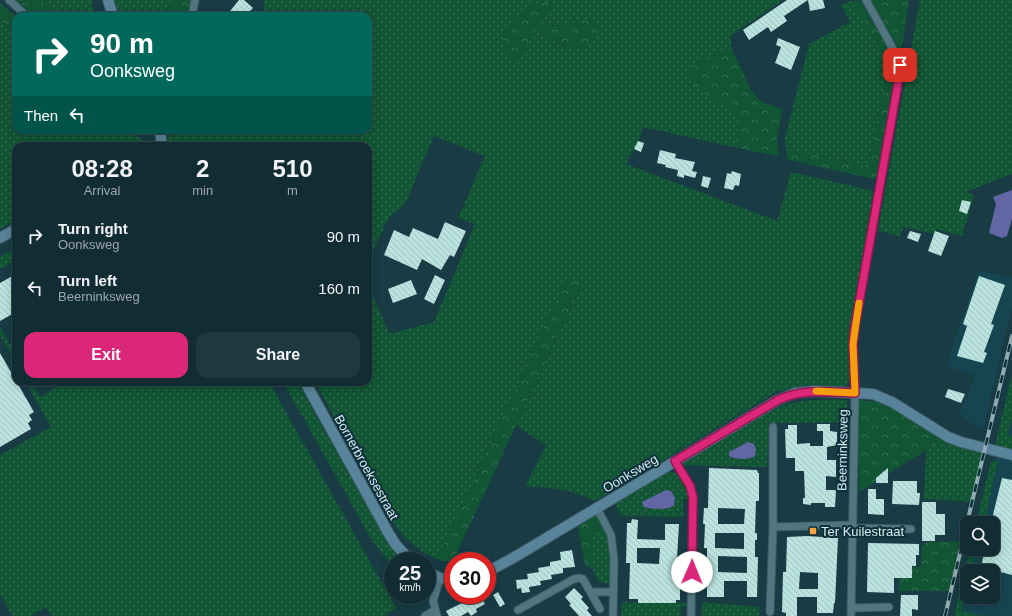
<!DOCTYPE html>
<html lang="en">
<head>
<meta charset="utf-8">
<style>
	body { margin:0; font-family:Helvetica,sans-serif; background:#1f383f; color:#f1f3f6; height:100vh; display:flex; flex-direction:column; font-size:15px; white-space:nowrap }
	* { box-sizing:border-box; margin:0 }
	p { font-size:13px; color:#9ca7ac }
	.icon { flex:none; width:22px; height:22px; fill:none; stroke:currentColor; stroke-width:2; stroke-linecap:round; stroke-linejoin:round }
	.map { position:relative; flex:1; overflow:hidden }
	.details { position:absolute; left:12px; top:142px; width:360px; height:244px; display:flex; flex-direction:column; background:#122c33; border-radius:12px; box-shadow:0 2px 10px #0003,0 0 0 1px #31484e }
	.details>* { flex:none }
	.guide { position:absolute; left:12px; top:12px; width:360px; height:122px; border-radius:12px; box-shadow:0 2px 10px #0003,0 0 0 1px #31484e; background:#00695c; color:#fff; overflow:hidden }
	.buttons { position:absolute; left:960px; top:516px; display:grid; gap:8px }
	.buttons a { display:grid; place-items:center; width:40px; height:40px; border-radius:8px; background:#122c33; box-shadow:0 2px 10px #0003,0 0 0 1px #31484e; font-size:20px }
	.speed { position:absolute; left:384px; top:552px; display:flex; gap:8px; font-size:20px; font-weight:700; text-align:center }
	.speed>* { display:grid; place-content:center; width:52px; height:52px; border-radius:50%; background:#122c33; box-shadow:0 2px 10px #0003,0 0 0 1px #31484e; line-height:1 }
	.speed small { font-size:10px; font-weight:400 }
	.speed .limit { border:6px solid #d22; background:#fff; color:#111 }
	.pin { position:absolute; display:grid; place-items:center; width:34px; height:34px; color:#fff; margin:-17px; border-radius:8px; box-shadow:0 2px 6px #0006 }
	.me { position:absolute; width:44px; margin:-22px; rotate:1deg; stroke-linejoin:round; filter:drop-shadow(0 0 3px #0008) }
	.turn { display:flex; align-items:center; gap:14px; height:84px; padding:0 12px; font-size:18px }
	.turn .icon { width:52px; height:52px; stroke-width:2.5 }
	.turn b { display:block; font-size:28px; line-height:34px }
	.then { display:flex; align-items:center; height:38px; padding:0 12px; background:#0003; gap:8px; font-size:15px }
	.eta { display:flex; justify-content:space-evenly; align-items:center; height:68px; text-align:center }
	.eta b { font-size:24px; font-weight:700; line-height:28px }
	.cta { display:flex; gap:8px; margin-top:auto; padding:8px 12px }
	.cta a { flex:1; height:46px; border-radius:12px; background:#db2777; color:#fff; font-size:16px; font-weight:700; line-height:46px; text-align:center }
	.cta a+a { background:#1f383f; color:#f1f3f6 }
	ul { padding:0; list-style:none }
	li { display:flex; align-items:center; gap:12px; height:52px; padding:0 12px }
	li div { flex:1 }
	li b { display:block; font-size:15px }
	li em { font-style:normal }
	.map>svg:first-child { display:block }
</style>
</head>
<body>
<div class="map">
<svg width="1012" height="616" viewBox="0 0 1012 616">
	<defs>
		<pattern id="grass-dots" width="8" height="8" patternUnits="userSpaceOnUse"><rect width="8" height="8" fill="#115534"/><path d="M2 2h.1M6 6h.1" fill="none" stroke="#336e52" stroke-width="1.8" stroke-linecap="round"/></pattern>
		<pattern id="forest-crowns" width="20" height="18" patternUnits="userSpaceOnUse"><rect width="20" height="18" fill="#115534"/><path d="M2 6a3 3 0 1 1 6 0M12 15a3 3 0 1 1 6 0" fill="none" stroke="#336e52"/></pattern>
		<pattern id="building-back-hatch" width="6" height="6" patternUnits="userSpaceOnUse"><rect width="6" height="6" fill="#bae3df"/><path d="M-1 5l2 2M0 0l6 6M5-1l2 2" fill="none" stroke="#a2c4c1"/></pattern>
	</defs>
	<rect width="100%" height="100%" fill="#183b44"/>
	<!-- built -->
	<path fill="#164551" d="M 978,271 L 1012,277 L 1012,307 L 983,431 L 959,415 L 975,376 L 946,366 Z
		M 1012,417 L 1012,616 L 957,616 L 967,575 L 967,597 L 993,597 L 993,571 L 968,571 L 973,549 L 993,549 L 993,523 L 980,523 L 995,462 L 1008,434 Z"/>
	<!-- grass -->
	<path fill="url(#grass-dots)" fill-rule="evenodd" d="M 39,0 L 91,0 L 95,16 L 58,16 Z
		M 114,0 L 171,0 L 168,16 L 121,16 Z
		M 264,0 L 783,0 L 730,36 L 732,49 L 703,59 L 696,86 L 730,111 L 736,118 L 739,126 L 738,135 L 733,147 L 643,127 L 640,138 L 626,164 L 777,221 L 791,172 L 870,190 L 873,192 L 852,327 L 851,372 L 849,381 L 844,387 L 806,385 L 778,391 L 595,501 C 571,490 554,487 528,487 L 526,484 L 546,446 L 516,425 L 582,284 L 567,278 L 437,559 L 422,552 L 402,535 L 387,512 L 315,382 L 368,382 L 368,284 L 389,334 L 434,322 L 475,224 L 458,218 L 485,156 L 434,136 L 405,204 L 389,217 L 368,261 L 368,146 L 168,146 L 167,139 L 169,136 L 178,130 L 368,130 L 368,16 L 269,16 L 264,13 ZM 540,2 L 553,5 L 542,21 C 550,27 557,26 566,24 L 566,48 L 536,30 L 514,63 L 506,50 L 503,39 Z
		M 920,0 L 1012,0 L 1012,174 L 966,192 L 974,195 L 962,236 L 937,229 L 935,234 L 903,227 L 900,237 L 878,230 Z
		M 852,1 L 886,60 L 888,67 L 869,163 L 864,166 L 786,149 L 785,137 L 809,44 L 850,22 L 841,5 Z
		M 0,20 L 16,34 L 16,130 L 130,130 L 144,142 L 143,146 L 16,146 L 16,220 L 0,229 Z
		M 16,248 L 16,260 L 0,269 L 0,257 Z
		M 0,327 L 16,355 L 16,363 L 0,335 Z
		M 1012,374 L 1012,417 L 1008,434 L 1012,437 L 1012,449 L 995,445 Z
		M 26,382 L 31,382 L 40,397 L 65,382 L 269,382 L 396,608 L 384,616 L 52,616 L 46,607 L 31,616 L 12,616 L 0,594 L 0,455 L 51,427 Z
		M 283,382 L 297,382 L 363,499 L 395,550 L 406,561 L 393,561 L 393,566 L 373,542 Z
		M 809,400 L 847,400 L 847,422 L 769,423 L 767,467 L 681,465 L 759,418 L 786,404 ZM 748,442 L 753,457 L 730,458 L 729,452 Z
		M 944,439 L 954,445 L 986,452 L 973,502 L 924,499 L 926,450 Z
		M 991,461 L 998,461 L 984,523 L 976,523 Z
		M 668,471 L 679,474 L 689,493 L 690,499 L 683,499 L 683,517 L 621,516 L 615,502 Z
		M 595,531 L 605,531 L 610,547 L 613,582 C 609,583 604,584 600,582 C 591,578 591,545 590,535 L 591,532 Z
		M 970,549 L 976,549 L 971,571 L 967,571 L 967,587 L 961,611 L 982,616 L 954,616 Z
		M 622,602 L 688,603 L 688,606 L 681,606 L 680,616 L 621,616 Z
		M 702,602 L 760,607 L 759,614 L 761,616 L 702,616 Z"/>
	<!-- forest -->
	<path fill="url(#forest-crowns)" d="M 16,0 L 39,0 L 58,16 L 35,16 Z
		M 171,0 L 191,0 L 188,16 L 168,16 Z
		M 860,0 L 896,63 L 897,67 L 877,177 L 873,179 L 790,160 L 787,158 L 786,149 L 864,166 L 869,163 L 888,67 L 886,60 L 852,1 Z
		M 869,0 L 909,0 L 902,46 L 900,50 Z
		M 540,2 L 553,5 L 543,21 C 557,33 573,18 590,20 C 593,20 596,22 599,24 C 604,43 582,49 567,48 L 536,30 L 514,64 C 509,56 502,47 503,38 C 505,22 525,6 540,2 Z
		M 0,3 L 16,17 L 16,34 L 0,20 Z
		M 732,49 L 751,90 L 761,102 L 782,109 L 777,140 L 779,155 L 777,156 L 733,147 C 735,140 740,134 739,126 C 736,110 707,98 696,86 C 692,82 689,77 686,73 L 703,59 Z
		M 567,277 L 582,283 L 453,561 L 441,561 L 437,559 Z
		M 858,400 L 883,402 L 944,439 L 859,492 Z
		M 597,515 L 605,531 L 595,531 L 591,532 L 590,535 L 593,569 L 585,565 L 578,526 Z
		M 963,541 L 950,591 L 899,591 L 899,569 L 900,567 L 921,567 L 922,546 L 927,542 Z"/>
	<!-- water -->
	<path fill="#6267a4" d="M 1012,190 L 1012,219 L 1007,236 L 1002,238 L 989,233 L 996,204 L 993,197 Z
		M 748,442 L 754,444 L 756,449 L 755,456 C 749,460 735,460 729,456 L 729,452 Z
		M 666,490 L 671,491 L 675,498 L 674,505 C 667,511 652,509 644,507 L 642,502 Z"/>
	<!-- building -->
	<path fill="url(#building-back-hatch)" fill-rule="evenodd" d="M 239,0 L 244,0 L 253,8 L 245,16 L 226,16 Z
		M 787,0 L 808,0 L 784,16 L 787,21 L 771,32 L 768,27 L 749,40 L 743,30 Z
		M 808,0 L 823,0 L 825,8 L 810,11 Z
		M 778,38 L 800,47 L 791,70 L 775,63 L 781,47 L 776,45 Z
		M 638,141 L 644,143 L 641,152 L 634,149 Z
		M 660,150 L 676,154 L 675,158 L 695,162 L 692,171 L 697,172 L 695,178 L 684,175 L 684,178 L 677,176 L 678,170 L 665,167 L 666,165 L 657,163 Z
		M 732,171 L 741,174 L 739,186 L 735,185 L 733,190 L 724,188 L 727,173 L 731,174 Z
		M 703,176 L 711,178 L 708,188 L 701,186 Z
		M 962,200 L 971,202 L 967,214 L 959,211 Z
		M 445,222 L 466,231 L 454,257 L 450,255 L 441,270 L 422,259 L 417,270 L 384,255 L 394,230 L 409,237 L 413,228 L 438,239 Z
		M 910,231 L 921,234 L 918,242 L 907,238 Z
		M 935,231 L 949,236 L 941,256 L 928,251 Z
		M 16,274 L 16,312 L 0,321 L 0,283 Z
		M 435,275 L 445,280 L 434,304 L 424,299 Z
		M 979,276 L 1005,285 L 991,324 L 994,325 L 984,352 L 987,353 L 983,363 L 957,356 L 967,326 L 963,324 Z
		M 411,280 L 417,294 L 393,303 L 388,289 Z
		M 0,353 L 34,412 L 29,415 L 32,420 L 28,423 L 31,429 L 0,447 Z
		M 948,389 L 965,394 L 961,403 L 945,397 Z
		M 817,424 L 830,424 L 830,431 L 837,432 L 837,445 L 827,447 L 827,460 L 836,460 L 836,477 L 826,476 L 826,490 L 836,490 L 835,507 L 825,507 L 825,503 L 811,503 L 811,505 L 803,504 L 803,498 L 805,498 L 804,471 L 795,471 L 795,458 L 786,458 L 785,429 L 788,429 L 788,425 L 797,425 L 797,444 L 810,443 L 810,446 L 823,446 L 823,431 L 817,431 Z
		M 709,468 L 757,470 L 758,473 L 759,473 L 759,501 L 756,501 L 755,533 L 757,533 L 757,540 L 755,540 L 755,557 L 758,557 L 757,597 L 747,597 L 747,581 L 724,581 L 724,597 L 707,597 L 707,548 L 704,548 L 705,524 L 703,524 L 704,508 L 708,508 ZM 718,508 L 745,509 L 744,524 L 718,524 ZM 715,533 L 744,533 L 744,549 L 715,548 ZM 718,556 L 747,557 L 747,573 L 718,572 Z
		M 888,468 L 888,483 L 876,483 L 876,478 Z
		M 1002,478 L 1012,480 L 1012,575 L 981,567 L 985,549 L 993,549 L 993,523 L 991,523 Z
		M 893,481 L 917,481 L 917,493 L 920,493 L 919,505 L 892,504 Z
		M 868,489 L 876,489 L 876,499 L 884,499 L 884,515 L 868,514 Z
		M 922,502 L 936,502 L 936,514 L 945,514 L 945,535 L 935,535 L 935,541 L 922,541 Z
		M 632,519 L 638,520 L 637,539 L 665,540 L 665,524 L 679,524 L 677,559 L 678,559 L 678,572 L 680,572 L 680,600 L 676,600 L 676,603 L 638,603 L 638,599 L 629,599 L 630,563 L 626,563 L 627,523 L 631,523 ZM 637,548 L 660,548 L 659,564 L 637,563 Z
		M 807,536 L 838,538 L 835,603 L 834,603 L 833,613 L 817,613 L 817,597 L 797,597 L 797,616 L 786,616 L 786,613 L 782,612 L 783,572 L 786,572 L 787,537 ZM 800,572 L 818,573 L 818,589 L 799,589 Z
		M 868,543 L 919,544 L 919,555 L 916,555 L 916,566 L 912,566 L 912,578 L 894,578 L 894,593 L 867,592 Z
		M 572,550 L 575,567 L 563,568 L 563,573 L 551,575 L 552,579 L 540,581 L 541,585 L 529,587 L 530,592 L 522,593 L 521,588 L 517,589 L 516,580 L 528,579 L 527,574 L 539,572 L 538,568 L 550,566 L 550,562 L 561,560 L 560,552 Z
		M 574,588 L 583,597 L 581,599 L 589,608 L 587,610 L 592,616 L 579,616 L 569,605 L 571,604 L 565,597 Z
		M 498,592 L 505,604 L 500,607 L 493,595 Z
		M 478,595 L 480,595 L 485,604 L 476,609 L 477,612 L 471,616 L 468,612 L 461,616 L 449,616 L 446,611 Z
		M 901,595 L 918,595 L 918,610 L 912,609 L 912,616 L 900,616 Z"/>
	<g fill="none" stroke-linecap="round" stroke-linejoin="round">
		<!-- street casing -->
		<g stroke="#3c5a62" stroke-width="9">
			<path id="street" d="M 9,0 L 27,16
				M 192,16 L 195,0
				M 675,461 L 690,486 L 693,497 L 691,616
				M 597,508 L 611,535 L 614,559 L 613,616
				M 773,527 L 852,525
				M 852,528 L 911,529
				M 591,592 L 613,592
				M 851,608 L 889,607
				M 518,610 L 574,579 L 579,578 L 583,579 L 600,609
				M 770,612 L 773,527 L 773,427
				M 425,616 L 435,610
				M 437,616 L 433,601 L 440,578
				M 851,616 L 855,393 L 853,344 L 855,326 L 899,78 L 900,65 L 897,56 L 866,0"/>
		</g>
		<!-- secondary casing -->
		<g stroke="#3c5a62" stroke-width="12">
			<path id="secondary" d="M 108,0 L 113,16
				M 160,130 L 162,146
				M 0,238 L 16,229
				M 305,382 L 389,534 L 396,545 L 411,561
				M 427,572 L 440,578 L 453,579
				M 487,572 L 513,558 L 778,400 L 795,393 L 814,391 L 873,394 L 892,402 L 948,437 L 961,442 L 1012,455"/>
		</g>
		<!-- street -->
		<use href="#street" stroke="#527680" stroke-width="7"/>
		<!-- secondary -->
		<use href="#secondary" stroke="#59839a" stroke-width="10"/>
		<!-- rail casing -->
		<g stroke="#92abb2" stroke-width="4">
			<path id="rail" d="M 967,523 L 1012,336
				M 945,616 L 967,524"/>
		</g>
		<!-- rail -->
		<use href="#rail" stroke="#0c313a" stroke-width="2.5" stroke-dasharray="8" stroke-linecap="butt"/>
	</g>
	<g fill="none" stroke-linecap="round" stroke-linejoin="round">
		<!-- route casing -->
		<g stroke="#8e194d" stroke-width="10">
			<path id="route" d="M 692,572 L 693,497 L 690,486 L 675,461 L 778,400 C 804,388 827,392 855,393 L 853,344 L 855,326 L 899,78 L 900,65"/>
		</g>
		<!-- route -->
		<use href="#route" stroke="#db2777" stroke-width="7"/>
		<!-- slow -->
		<path stroke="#f59e0b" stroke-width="7" d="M 816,391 L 855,393 L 853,344 L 859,303"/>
	</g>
	<!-- markers -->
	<rect fill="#f5a345" stroke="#0c313a" stroke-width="1.5" x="809" y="527" width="8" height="8" rx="2"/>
	<g text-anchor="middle" stroke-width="4" stroke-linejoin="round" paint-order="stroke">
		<!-- street labels -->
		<g font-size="13" fill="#d7eaf0" stroke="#0c313a">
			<text transform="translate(842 450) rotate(-89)" y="5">Beerninksweg</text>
			<text transform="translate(367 467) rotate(61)" y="5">Bornerbroeksestraat</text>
			<text transform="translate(630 473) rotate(-31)" y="5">Oonksweg</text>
		</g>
		<!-- poi labels -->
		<g font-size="13" fill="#d7eaf0" stroke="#0c313a" text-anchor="start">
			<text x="821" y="536">Ter Kuilestraat</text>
		</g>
	</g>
</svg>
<div class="buttons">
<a><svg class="icon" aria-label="search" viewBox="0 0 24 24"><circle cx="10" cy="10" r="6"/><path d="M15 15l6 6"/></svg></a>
<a><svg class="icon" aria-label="layers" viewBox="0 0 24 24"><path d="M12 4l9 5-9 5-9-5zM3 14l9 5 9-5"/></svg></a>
</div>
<div class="speed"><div>25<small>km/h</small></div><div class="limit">30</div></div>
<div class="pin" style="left:900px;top:65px;background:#d93025"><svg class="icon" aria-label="arrive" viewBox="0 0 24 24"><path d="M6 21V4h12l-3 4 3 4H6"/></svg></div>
<svg class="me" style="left:692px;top:572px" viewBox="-20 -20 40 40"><circle r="19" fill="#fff"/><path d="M0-13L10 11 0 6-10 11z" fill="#db2777"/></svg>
<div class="guide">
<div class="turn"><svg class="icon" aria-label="right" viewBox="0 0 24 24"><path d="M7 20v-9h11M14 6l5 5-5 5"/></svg><div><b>90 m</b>Oonksweg</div></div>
<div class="then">Then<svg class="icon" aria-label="left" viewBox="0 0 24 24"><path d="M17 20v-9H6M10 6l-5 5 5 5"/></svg></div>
</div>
<section class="details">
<div class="eta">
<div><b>08:28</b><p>Arrival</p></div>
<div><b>2</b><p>min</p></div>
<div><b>510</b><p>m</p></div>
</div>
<ul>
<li><svg class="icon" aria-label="right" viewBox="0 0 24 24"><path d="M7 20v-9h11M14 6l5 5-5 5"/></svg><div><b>Turn right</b><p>Oonksweg</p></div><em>90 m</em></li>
<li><svg class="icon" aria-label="left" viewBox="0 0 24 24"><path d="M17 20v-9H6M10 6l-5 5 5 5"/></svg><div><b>Turn left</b><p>Beerninksweg</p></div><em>160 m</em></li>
</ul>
<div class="cta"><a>Exit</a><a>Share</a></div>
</section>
</div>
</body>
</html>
